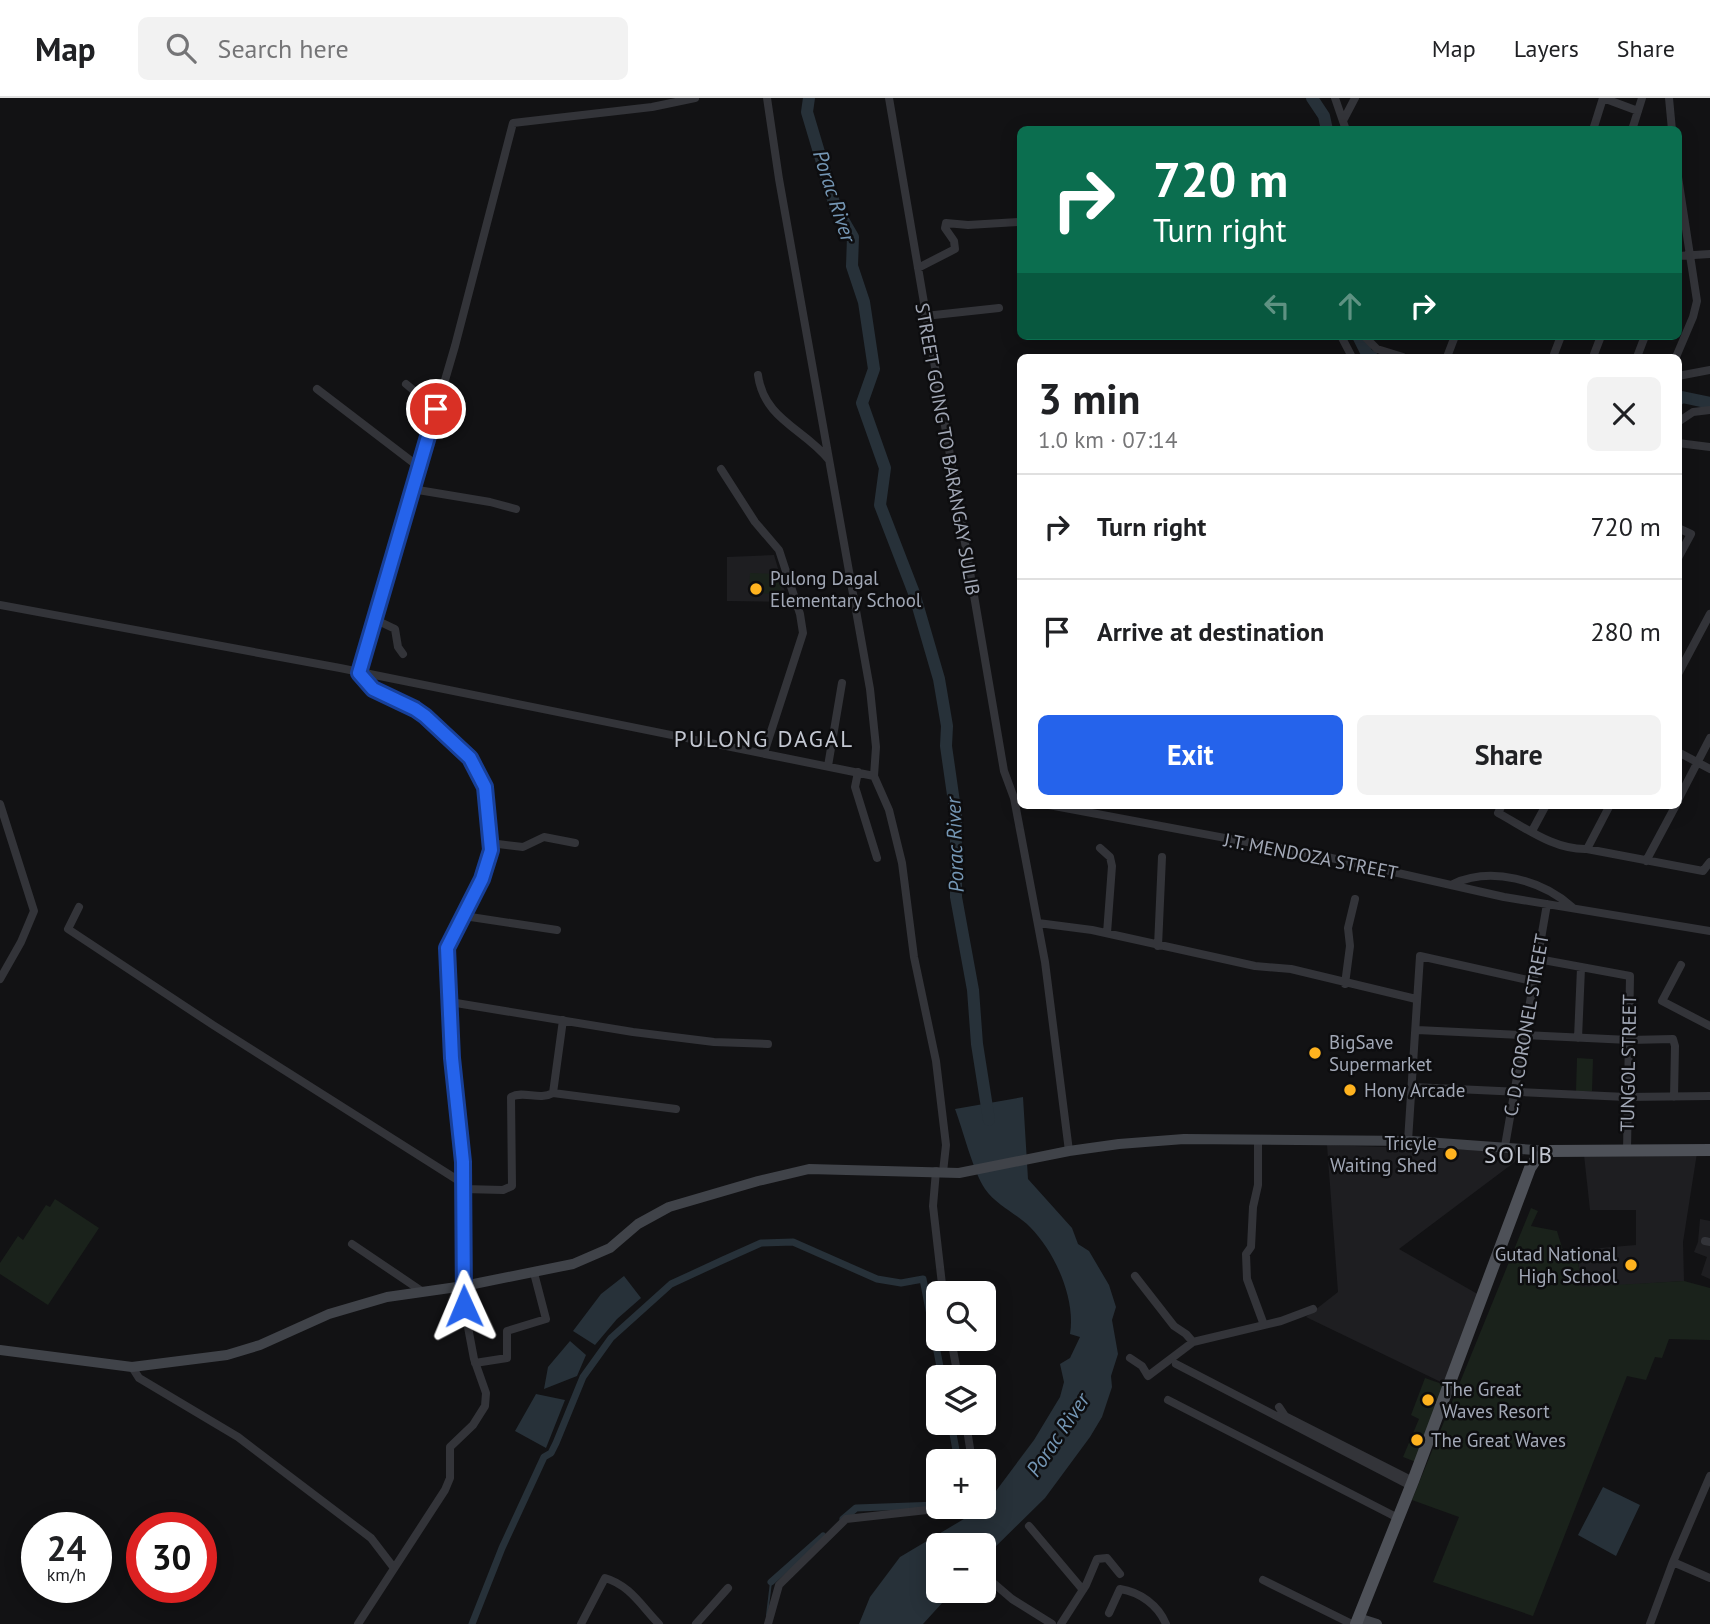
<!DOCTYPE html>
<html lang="en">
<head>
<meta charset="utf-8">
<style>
	body { margin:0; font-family:"PT Sans",sans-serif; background:#f2f2f2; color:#202124; height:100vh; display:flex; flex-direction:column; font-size:26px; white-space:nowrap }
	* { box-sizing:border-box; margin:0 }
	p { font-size:23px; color:#757577 }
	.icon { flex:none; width:38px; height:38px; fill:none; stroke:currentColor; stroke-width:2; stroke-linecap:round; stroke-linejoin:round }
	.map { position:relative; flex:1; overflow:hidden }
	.panel { position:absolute; left:1017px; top:256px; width:665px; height:455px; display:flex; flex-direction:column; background:#fff; border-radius:10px; box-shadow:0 4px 18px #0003 }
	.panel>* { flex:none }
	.top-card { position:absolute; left:1017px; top:28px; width:665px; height:214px; border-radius:10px; box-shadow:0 4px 18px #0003; background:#0b6e4f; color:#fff; overflow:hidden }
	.tools { position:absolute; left:926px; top:1183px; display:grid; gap:14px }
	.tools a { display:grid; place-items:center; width:70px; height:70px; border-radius:10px; background:#fff; box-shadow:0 4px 18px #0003; font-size:35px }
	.speed { position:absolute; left:21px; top:1414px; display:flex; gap:14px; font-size:35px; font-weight:700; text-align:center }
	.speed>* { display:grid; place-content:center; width:91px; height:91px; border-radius:50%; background:#fff; box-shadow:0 4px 18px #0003; line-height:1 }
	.speed small { font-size:18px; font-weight:400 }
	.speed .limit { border:10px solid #d22; background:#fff; color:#111 }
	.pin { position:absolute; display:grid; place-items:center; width:60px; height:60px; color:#fff; margin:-30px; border:4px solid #fff; border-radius:50%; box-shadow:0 2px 7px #0007 }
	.me { position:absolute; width:77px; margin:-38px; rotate:359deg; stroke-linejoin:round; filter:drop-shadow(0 0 5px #0008) }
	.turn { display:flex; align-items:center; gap:24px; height:147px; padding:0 21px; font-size:32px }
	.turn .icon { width:91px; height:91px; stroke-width:2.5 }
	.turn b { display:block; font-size:49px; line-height:60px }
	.lanes { display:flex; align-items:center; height:66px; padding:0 21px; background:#0003; justify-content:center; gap:35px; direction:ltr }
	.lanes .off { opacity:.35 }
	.round { display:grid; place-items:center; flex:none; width:74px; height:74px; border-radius:10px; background:#f2f2f2 }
	.headline { display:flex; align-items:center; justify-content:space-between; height:119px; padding:0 21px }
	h1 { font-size:42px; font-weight:700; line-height:52px }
	.primary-button { display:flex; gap:14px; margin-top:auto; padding:14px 21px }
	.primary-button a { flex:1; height:80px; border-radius:10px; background:#2563eb; color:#fff; font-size:28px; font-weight:700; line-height:80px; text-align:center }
	.primary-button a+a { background:#f2f2f2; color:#202124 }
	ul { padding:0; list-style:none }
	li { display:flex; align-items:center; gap:21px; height:105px; padding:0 21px; border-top:2px solid #e0e0e0 }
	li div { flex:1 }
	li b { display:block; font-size:26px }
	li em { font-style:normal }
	header { display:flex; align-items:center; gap:42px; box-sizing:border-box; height:98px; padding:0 35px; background:#fff; border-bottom:2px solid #e0e0e0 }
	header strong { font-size:33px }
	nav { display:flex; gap:38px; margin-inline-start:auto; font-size:24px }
	.search { width:490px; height:63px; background:#f2f2f2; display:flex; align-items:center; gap:18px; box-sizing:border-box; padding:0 24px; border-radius:10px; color:#757577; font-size:26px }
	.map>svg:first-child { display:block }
</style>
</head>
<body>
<header>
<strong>Map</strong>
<div class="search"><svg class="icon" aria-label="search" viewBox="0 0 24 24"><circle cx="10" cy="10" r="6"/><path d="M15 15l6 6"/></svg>Search here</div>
<nav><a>Map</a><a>Layers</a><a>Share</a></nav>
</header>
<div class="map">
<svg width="1710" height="1526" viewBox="0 0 1710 1526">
	<rect width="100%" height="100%" fill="#121214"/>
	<!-- built -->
	<path fill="#1e1e21" d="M 774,457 L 788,504 L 727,503 L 727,459 Z
		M 1327,1047 L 1528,1054 L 1399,1151 L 1481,1198 L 1445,1286 L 1306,1219 L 1338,1194 Z
		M 1697,1055 L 1683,1144 L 1684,1183 L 1581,1190 L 1577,1152 L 1636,1147 L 1636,1112 L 1590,1112 L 1584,1057 Z
		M 1700,1121 L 1710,1123 L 1710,1147 L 1701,1145 L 1710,1148 L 1710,1181 L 1701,1177 L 1707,1159 L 1694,1154 L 1698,1144 Z"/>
	<!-- green -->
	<path fill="#1a221b" d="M 750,475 L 781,476 L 781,496 L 749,495 Z
		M 1577,960 L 1593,961 L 1592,993 L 1576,993 Z
		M 55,1101 L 99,1130 L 48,1207 L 0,1176 L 0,1165 L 18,1138 L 23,1142 L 46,1107 L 50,1109 Z
		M 1531,1110 L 1538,1113 L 1531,1128 L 1557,1133 L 1564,1156 L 1577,1152 L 1581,1189 L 1684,1183 L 1710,1190 L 1710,1242 L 1669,1241 L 1662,1260 L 1655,1259 L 1646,1282 L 1627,1278 L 1533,1518 L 1433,1484 L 1459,1419 L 1412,1402 Z
		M 1425,1280 L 1445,1287 L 1416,1364 L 1403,1359 L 1419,1321 L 1411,1317 Z"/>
	<!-- water -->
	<path fill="#273139" d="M 1023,999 L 1028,1081 L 1072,1130 L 1078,1146 L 1089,1153 L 1109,1187 L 1116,1209 L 1112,1222 L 1118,1256 L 1111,1278 L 1112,1289 L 1102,1319 L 1090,1339 L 1045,1400 L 984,1460 L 984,1447 L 938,1447 L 938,1493 L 953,1493 L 923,1526 L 859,1526 L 870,1499 L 900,1459 L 984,1409 L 1034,1342 L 1060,1299 L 1064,1284 L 1060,1266 L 1070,1260 L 1080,1239 L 1070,1236 C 1076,1201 1055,1154 1030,1129 C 1016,1115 997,1108 985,1091 C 973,1073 963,1032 955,1011 Z
		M 624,1178 L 641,1200 L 617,1221 L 595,1247 L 573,1233 L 601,1196 Z
		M 570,1243 L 586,1257 L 577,1278 L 544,1291 L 548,1269 Z
		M 536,1296 L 565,1302 L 546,1350 L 515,1333 Z
		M 1603,1389 L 1640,1407 L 1616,1458 L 1578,1437 Z"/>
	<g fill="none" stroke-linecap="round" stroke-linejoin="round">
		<!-- stream -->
		<path stroke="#273139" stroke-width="2" d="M 767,1517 L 771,1484"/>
		<!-- canal -->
		<path stroke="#273139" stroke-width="7" d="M 951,1325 L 958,1363
			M 843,1421 L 856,1410 L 938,1407
			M 771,1484 L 823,1438
			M 472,1526 L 502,1450 L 544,1359 L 551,1355 L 556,1345 L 583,1279 L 611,1240 L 671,1186 L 723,1162 L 761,1145 L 793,1144 L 877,1181 L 901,1185 L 923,1181 L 942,1279"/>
		<!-- river -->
		<path stroke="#273139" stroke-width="12" d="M 809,0 L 807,14 L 835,108 L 853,139 L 852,168 L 864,204 L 874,271 L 862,305 L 885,370 L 880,407 L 914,495 L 939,581 L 947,628 L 946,648 L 956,718 L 956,799 L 973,892 L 977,946 L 989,1022
			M 1312,0 L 1324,18 L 1327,32
			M 1358,238 L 1367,256 L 1372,259
			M 1678,302 L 1682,299 L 1710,305"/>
		<!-- street -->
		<path stroke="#333439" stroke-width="8" d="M 767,0 L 779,81 L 870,591 L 876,649 L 874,678 L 889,712 L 902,765 L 914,859 L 936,963 L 946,1047 L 943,1074
			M 889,0 L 1004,673 L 1014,700 L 1045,864 L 1069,1053
			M 1335,0 L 1346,32
			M 1603,0 L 1638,13
			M 1669,0 L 1672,32
			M 1344,21 L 1355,0
			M 1593,32 L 1603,0
			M 1632,32 L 1642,0
			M 1678,158 L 1710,156
			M 918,170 L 955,151 L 954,143 L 945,130 L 946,125 L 968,127 L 1020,124
			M 925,218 L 999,210
			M 1341,238 L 1352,259
			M 1364,238 L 1377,251 L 1403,259
			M 1447,259 L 1455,238
			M 1553,259 L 1561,238
			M 1593,259 L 1601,238
			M 1637,259 L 1645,238
			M 1676,259 L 1693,219 L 1697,203 L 1678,79
			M 758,277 C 764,322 805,331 829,362
			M 1678,278 L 1710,272
			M 406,286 L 436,311
			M 317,291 L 419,369
			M 1678,324 L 1693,314 L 1710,312
			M 1678,345 L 1710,349
			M 721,371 L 755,424 L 779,452 L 800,516 L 803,535 L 764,655
			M 412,391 L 490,404 L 516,411
			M 1678,430 L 1691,436 L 1678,460
			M 0,507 L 340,570 L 874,678
			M 374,521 L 395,531 L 398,549 L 403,556
			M 1678,576 L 1710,516
			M 1678,654 L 1710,671
			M 828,668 L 842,585
			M 858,674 L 855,689 L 877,760
			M 1678,702 L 1710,640
			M 0,706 L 34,813 L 21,844 L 0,881
			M 1049,707 L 1327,759 L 1504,799 L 1710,833
			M 1502,707 L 1498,715 C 1526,730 1554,752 1587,751 L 1703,773 L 1710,764
			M 1532,733 L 1546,707
			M 490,745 L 523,749 L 544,739 L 575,745
			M 1100,750 L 1110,759 L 1112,768 L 1107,835
			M 1587,751 L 1610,707
			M 1646,763 L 1676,707
			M 1453,786 C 1491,768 1542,782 1572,809
			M 79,809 L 68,831 L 213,927 L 464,1086
			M 464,818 L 557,832
			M 1038,825 L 1092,832 L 1255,868 L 1291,871 L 1416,901
			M 1158,848 L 1162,759
			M 1538,861 L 1630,878 L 1627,1053
			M 1681,867 L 1662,903 L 1710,928
			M 1345,886 L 1350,848 L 1348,830 L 1355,801
			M 450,904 L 633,934 L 714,944 L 768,946
			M 563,922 L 553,995 L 676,1011
			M 1417,932 L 1629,942 L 1673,941 L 1675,948 L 1674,999
			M 1578,940 L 1581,870
			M 1413,989 L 1626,999 L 1710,998
			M 1258,1042 L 1258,1087 L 1253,1109 L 1251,1149 L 1246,1156 L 1247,1181 L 1264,1227
			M 1408,1043 L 1420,858 L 1532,883
			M 1505,1048 L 1547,806
			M 936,1073 L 933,1108 L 943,1195
			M 464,1091 L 503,1092 L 512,1088 L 511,999 C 524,992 539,1003 553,995
			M 1705,1143 L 1710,1144
			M 352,1146 L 423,1194
			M 1135,1178 L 1174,1228 L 1186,1236 L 1193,1244
			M 951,1241 L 958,1279
			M 1130,1260 L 1142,1268 L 1148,1278 L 1193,1244 L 1281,1223 L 1313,1211
			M 475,1265 L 507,1260 L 507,1233 L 546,1221 L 534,1175
			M 1176,1266 L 1411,1388
			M 132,1269 L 139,1280 L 238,1339 L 371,1440 L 394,1470
			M 1168,1302 L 1398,1420
			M 1279,1309 L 1285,1318 L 1413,1383
			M 966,1325 L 972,1363
			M 1029,1428 L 1083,1492
			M 1673,1464 L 1710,1480
			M 984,1477 L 1012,1501 L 1052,1526
			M 1263,1482 L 1352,1526
			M 1109,1515 L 1120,1491 C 1140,1494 1158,1507 1166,1526
			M 358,1526 L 445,1392 L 450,1380 L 450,1349 L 473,1327 L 485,1308 L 486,1295 L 474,1261 L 464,1208 L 463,1064 L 452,960 L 447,850 L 482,781 L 491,752 L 485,689 L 470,660 L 424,618 L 415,611 L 373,591 L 359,575 L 455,248 L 513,25 L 652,9 L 695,0
			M 581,1526 L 605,1480 C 630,1487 642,1509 659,1526
			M 696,1526 L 728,1490
			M 768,1526 L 779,1487 L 846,1421 L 954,1409
			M 1061,1526 L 1086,1487 L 1097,1461 L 1107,1460 L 1120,1476
			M 1650,1526 L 1673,1464 L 1710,1378"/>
		<!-- secondary -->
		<path stroke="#404349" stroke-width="10" d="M 0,1252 L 132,1269 L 227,1257 L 260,1247 L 329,1216 L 387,1199 L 464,1188 L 573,1166 L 610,1150 L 638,1126 L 669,1109 L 758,1083 L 809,1071 L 959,1075 L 1069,1053 L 1119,1046 L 1184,1041 L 1412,1043 L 1549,1053
			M 1358,1520 L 1377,1526"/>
		<!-- primary -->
		<path stroke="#4e5158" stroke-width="12" d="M 1356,1526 L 1413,1383 L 1530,1070 L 1536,1061 L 1549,1053 L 1710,1052"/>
	</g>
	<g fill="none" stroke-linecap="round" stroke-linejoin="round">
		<!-- route casing -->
		<g stroke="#184099" stroke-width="18">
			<path id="route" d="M 436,311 L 359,575 L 373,591 L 415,611 L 425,618 L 470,660 L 485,689 L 491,752 L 482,781 L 447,850 L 452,960 L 463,1064 L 464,1208"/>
		</g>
		<!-- route -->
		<use href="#route" stroke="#2563eb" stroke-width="12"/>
	</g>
	<!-- markers -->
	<g fill="#ffb31f" stroke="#0d0d0f" stroke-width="2.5">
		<circle cx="756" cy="491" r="7"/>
		<circle cx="1315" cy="955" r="7"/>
		<circle cx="1350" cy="992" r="7"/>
		<circle cx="1451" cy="1056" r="7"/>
		<circle cx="1631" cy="1167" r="7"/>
		<circle cx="1428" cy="1302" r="7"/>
		<circle cx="1417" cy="1342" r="7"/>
	</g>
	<g text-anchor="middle" stroke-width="5" stroke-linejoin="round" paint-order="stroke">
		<!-- street labels -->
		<g font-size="19" fill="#a2a8b6" stroke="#0d0d0f">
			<text transform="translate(948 351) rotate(80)" y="7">STREET GOING TO BARANGAY SULIB</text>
			<text transform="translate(1311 758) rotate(11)" y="7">J.T. MENDOZA STREET</text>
			<text transform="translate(1526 927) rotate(-80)" y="7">C. D. CORONEL STREET</text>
			<text transform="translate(1628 965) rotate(-89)" y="7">TUNGOL STREET</text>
		</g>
		<!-- poi labels -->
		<g font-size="19" fill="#a2a8b6" stroke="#0d0d0f" text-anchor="start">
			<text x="770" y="487">Pulong Dagal<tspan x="770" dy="22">Elementary School</tspan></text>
			<text x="1329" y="951">BigSave<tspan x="1329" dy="22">Supermarket</tspan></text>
			<text x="1364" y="999">Hony Arcade</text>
			<text x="1437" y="1052" text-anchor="end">Tricyle<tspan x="1437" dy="22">Waiting Shed</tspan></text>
			<text x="1617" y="1163" text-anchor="end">Gutad National<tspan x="1617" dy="22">High School</tspan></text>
			<text x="1442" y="1298">The Great<tspan x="1442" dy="22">Waves Resort</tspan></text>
			<text x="1431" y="1349">The Great Waves</text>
		</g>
		<!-- water labels -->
		<g font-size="21" font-style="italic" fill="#7597b5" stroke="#0d0d0f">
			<text transform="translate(834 98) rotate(72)" y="7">Porac River</text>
			<text transform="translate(955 747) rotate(-92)" y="7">Porac River</text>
			<text transform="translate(1058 1337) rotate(-56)" y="7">Porac River</text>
		</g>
		<!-- quarter labels -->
		<g font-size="23" letter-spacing="2" fill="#c3c7d1" stroke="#0d0d0f">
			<text x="764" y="649">PULONG DAGAL</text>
			<text x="1519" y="1065">SOLIB</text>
		</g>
	</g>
</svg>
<div class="tools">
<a><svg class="icon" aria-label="search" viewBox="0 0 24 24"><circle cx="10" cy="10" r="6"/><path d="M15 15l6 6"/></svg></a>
<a><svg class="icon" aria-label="layers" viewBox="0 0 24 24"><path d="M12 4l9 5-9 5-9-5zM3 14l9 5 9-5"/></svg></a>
<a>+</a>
<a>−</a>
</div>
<div class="speed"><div>24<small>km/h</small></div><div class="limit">30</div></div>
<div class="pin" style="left:436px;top:311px;background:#d93025"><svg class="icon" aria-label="arrive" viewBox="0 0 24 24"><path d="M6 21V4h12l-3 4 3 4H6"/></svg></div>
<svg class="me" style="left:464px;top:1208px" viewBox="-20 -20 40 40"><path d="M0-17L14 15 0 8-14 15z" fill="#2563eb" stroke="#fff" stroke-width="4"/></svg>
<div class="top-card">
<div class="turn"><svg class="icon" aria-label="right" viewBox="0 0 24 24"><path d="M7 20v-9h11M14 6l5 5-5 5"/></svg><div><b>720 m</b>Turn right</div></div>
<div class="lanes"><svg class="icon off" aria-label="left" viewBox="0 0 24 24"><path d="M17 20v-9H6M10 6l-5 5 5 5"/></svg><svg class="icon off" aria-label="ahead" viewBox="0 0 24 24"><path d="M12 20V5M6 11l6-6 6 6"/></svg><svg class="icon" aria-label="right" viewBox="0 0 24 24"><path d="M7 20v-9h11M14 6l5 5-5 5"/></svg></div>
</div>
<section class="panel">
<div class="headline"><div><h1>3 min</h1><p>1.0 km · 07:14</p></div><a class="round"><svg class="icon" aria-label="close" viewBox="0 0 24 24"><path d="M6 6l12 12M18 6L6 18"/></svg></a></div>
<ul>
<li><svg class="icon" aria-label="right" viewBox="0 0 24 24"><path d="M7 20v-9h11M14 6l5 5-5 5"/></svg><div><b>Turn right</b></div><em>720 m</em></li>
<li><svg class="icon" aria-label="arrive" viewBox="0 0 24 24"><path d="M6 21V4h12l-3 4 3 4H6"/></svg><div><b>Arrive at destination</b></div><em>280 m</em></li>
</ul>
<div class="primary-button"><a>Exit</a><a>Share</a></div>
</section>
</div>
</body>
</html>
